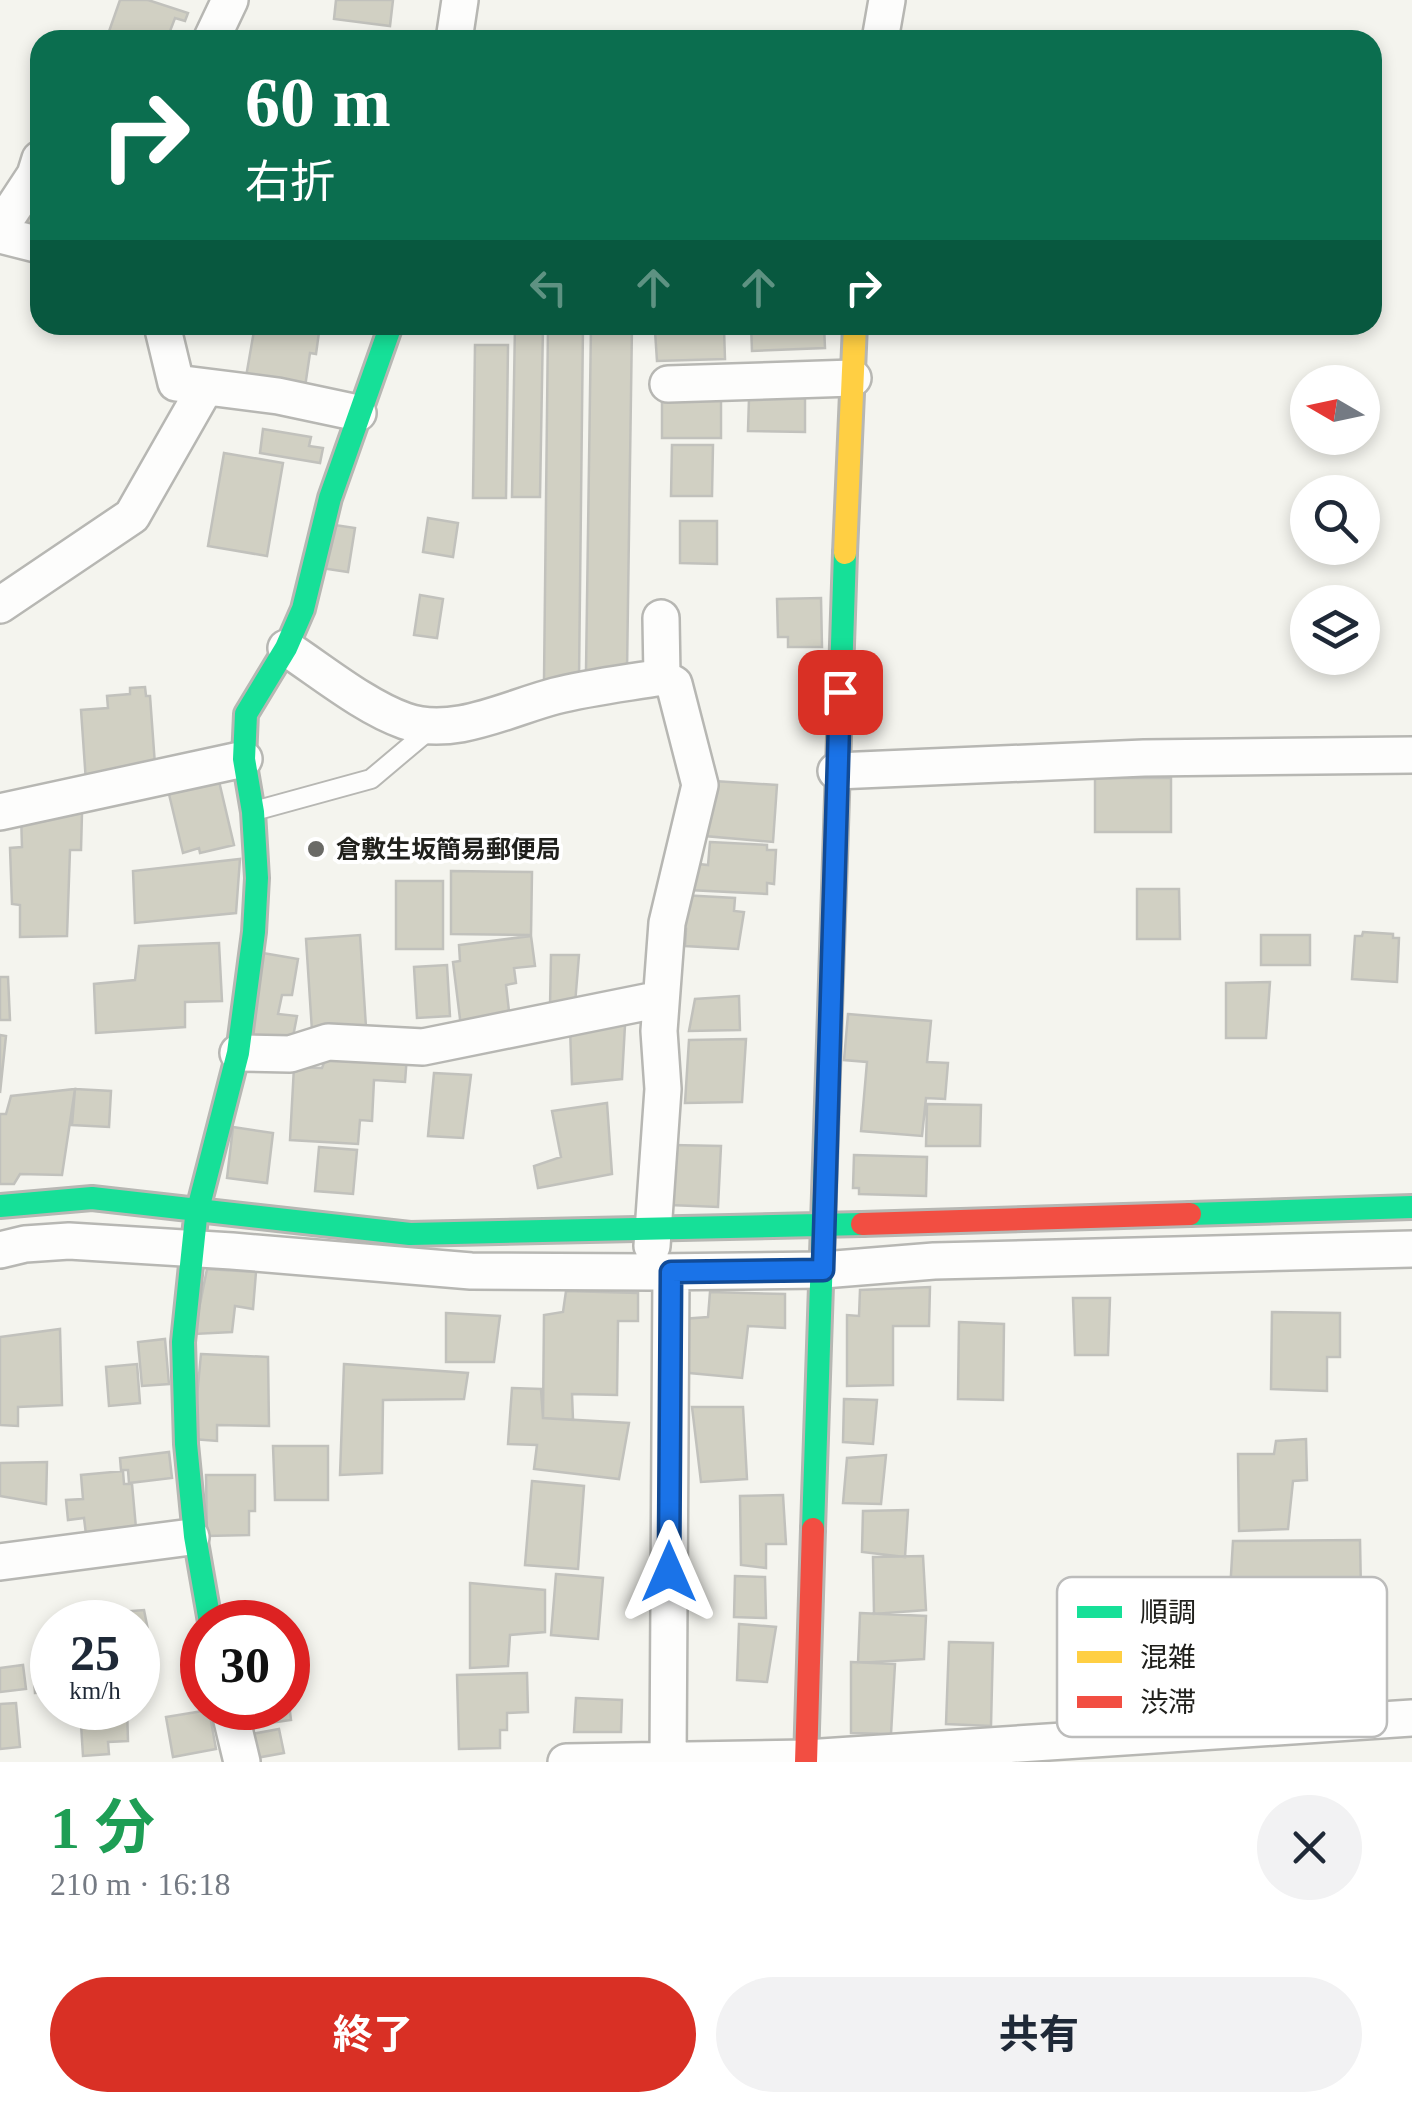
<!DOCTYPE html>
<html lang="ja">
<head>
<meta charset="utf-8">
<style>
	body { margin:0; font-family:"Times New Roman","Noto Sans JP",serif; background:#f2f2f3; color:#1f2937; height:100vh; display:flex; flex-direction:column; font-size:38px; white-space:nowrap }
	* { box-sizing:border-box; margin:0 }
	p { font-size:32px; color:#747a83 }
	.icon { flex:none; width:55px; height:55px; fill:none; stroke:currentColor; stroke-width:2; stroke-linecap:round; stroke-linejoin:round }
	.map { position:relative; height:1762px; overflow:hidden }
	.panel { display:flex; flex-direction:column; background:#fff; flex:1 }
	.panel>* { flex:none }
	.guide { position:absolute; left:30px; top:30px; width:1352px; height:305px; border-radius:30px; box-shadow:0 5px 15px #0003; background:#0b6e4f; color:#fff; overflow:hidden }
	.needle { width:65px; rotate:279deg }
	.buttons { position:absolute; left:1290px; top:365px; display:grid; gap:20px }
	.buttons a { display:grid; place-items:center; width:90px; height:90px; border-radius:50%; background:#fff; box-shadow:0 5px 15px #0003; font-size:50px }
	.speed { position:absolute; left:30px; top:1600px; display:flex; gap:20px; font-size:50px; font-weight:700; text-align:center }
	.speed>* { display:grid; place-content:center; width:130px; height:130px; border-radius:50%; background:#fff; box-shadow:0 5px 15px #0003; line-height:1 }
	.speed small { font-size:25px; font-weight:400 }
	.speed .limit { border:15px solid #d22; background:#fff; color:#111 }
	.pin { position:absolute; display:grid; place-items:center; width:85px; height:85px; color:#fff; margin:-42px; border-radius:20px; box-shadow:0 5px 15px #0006 }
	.me { position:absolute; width:110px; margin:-55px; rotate:0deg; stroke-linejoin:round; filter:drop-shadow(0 0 8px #0008) }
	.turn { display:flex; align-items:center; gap:35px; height:210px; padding:0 50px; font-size:45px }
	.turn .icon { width:130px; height:130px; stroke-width:2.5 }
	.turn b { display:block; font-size:70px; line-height:85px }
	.lanes { display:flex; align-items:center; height:95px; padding:0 50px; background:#0003; justify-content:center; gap:50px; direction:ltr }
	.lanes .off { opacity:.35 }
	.round { display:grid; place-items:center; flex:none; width:105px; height:105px; border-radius:52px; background:#f2f2f3 }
	.head { display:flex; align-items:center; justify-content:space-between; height:170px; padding:0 50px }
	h1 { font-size:60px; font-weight:700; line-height:75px; color:#1e9e55 }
	.button { display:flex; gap:20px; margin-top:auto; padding:20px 50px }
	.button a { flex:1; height:115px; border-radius:60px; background:#d93025; color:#fff; font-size:40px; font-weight:700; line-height:115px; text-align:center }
	.button a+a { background:#f2f2f3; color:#1f2937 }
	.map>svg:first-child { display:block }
</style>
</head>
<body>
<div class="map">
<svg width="1412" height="1762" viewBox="0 0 1412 1762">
	<rect width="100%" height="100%" fill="#f4f4ee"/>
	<!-- building -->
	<path fill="#d1d0c3" stroke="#c1c1bc" stroke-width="2.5" d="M 120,0 L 148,0 L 188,13 L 185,21 L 175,18 L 167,39 L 106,40 Z
		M 336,0 L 393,0 L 390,26 L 334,19 Z
		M 29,201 L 40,203 L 40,235 L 24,232 Z
		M 255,325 L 320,325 L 316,354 L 310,353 L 305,387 L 246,377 Z
		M 515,325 L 543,325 L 540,497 L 512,497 Z
		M 548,325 L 583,325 L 579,680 L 544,680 Z
		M 591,325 L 632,325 L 627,671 L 586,671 Z
		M 751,325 L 824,325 L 825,348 L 752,351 Z
		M 724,329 L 725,359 L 657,361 L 655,331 Z
		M 475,345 L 508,345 L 506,498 L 473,498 Z
		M 662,397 L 721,397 L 721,438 L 662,438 Z
		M 749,398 L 805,398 L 805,432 L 748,431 Z
		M 263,429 L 311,437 L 309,446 L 323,448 L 320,463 L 260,453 Z
		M 672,445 L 713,445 L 712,496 L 671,496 Z
		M 224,453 L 283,463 L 267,556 L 208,546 Z
		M 428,518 L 458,523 L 453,557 L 423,552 Z
		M 680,521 L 717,521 L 717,564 L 680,563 Z
		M 328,524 L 355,528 L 348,572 L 321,568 Z
		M 420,595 L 443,599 L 437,638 L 414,635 Z
		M 821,598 L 822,647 L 788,647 L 788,637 L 778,637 L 777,599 Z
		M 145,687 L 146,696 L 150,696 L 155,765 L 86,782 L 81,710 L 108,708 L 107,696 L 130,694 L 130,688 Z
		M 218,777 L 234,845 L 200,853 L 199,848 L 183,853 L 168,790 Z
		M 1095,778 L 1171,778 L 1171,832 L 1095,832 Z
		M 714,781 L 777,785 L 773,842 L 705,836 Z
		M 82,813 L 81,850 L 70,850 L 67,936 L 20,937 L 20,905 L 12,904 L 10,848 L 22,847 L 21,814 Z
		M 710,842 L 767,845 L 767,850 L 776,850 L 774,884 L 767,883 L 767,894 L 689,890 L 690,863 L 708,865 Z
		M 240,859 L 236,913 L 135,923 L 133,871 Z
		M 451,871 L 532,872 L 531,935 L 451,934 Z
		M 396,881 L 443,881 L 443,949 L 396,949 Z
		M 1137,889 L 1179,889 L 1180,939 L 1137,939 Z
		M 681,895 L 735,898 L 734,911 L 744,912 L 738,949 L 685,946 L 686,929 L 679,929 Z
		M 1363,932 L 1393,934 L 1393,938 L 1399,938 L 1397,982 L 1352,979 L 1355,936 L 1362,936 Z
		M 360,935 L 366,1027 L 312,1031 L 306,939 Z
		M 1261,935 L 1310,935 L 1310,965 L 1261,965 Z
		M 531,936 L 535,966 L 514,968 L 516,983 L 506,985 L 510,1020 L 461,1027 L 453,962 L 460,961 L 459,945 Z
		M 219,943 L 222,1001 L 185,1002 L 185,1027 L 96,1033 L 94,984 L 135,980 L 139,946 Z
		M 257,952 L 298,959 L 292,995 L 282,995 L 278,1014 L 297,1016 L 292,1042 L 248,1040 Z
		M 551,955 L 579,955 L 575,1004 L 550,1007 Z
		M 447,965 L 450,1016 L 417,1018 L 414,967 Z
		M 0,977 L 8,977 L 10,1020 L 0,1020 Z
		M 1270,982 L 1266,1038 L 1226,1038 L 1226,983 Z
		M 739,996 L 740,1030 L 689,1031 L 695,999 Z
		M 848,1014 L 931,1021 L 927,1062 L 948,1063 L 945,1099 L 926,1098 L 922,1136 L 861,1131 L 867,1062 L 844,1060 Z
		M 625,1025 L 622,1079 L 572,1084 L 570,1028 Z
		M 0,1035 L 6,1036 L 0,1093 Z
		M 746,1039 L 742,1102 L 685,1103 L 689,1040 Z
		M 329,1050 L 407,1055 L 405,1082 L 374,1080 L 372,1121 L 360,1120 L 358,1144 L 290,1140 L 294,1067 L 322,1068 Z
		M 434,1073 L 471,1075 L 463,1138 L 428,1136 Z
		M 75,1089 L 111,1091 L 109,1127 L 72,1125 Z
		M 75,1089 L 62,1175 L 20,1174 L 14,1184 L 0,1184 L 0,1114 L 6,1114 L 11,1096 Z
		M 607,1103 L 612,1174 L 538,1188 L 534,1166 L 561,1157 L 552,1111 Z
		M 927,1104 L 981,1105 L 980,1146 L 926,1146 Z
		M 233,1127 L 273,1133 L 267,1183 L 227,1178 Z
		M 672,1145 L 721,1146 L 718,1207 L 670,1205 Z
		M 319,1147 L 357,1150 L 353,1194 L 315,1191 Z
		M 854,1155 L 927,1157 L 926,1196 L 859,1194 L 859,1188 L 853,1188 Z
		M 207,1269 L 256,1272 L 253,1309 L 235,1306 L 232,1332 L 194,1334 Z
		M 930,1287 L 929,1326 L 893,1326 L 893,1385 L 847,1386 L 847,1315 L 859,1316 L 860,1290 Z
		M 566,1291 L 638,1293 L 638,1321 L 618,1321 L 617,1395 L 572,1394 L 573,1420 L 543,1418 L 544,1315 L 563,1312 Z
		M 710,1292 L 785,1294 L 785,1328 L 748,1326 L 742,1378 L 679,1372 L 682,1319 L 708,1317 Z
		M 1073,1298 L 1110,1298 L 1108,1355 L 1075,1355 Z
		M 1272,1312 L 1340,1313 L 1340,1357 L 1327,1357 L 1327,1391 L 1271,1389 Z
		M 446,1313 L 500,1316 L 494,1362 L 446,1362 Z
		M 959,1322 L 1004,1324 L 1003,1400 L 958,1399 Z
		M 60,1329 L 62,1405 L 18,1407 L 18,1426 L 0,1425 L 0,1337 Z
		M 165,1339 L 169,1384 L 142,1386 L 138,1342 Z
		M 201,1354 L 268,1357 L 269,1426 L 217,1425 L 217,1441 L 193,1439 Z
		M 137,1364 L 140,1403 L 109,1406 L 106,1367 Z
		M 344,1364 L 468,1373 L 464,1399 L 383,1400 L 382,1473 L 340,1475 Z
		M 512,1388 L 541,1389 L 543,1418 L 629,1423 L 619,1479 L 534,1469 L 537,1445 L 508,1444 Z
		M 844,1399 L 877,1400 L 873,1444 L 843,1442 Z
		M 692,1407 L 743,1407 L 747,1479 L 701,1482 Z
		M 1306,1439 L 1307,1480 L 1293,1481 L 1288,1529 L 1239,1531 L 1238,1454 L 1274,1454 L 1276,1441 Z
		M 273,1446 L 328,1446 L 328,1500 L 275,1500 Z
		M 169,1452 L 172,1478 L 129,1483 L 128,1470 L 121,1470 L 120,1458 Z
		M 886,1455 L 881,1504 L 843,1503 L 847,1458 Z
		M 47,1462 L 46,1504 L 0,1496 L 0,1463 Z
		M 123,1471 L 124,1484 L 132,1484 L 137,1539 L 87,1543 L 84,1518 L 68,1520 L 66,1500 L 83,1499 L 81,1475 Z
		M 206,1475 L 255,1475 L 255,1511 L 249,1511 L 249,1535 L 207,1536 Z
		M 532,1481 L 584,1486 L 578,1569 L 525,1565 Z
		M 783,1495 L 786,1544 L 766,1544 L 766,1568 L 741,1565 L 740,1496 Z
		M 908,1510 L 905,1557 L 862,1552 L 863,1511 Z
		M 1360,1540 L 1363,1697 L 1324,1699 L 1320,1622 L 1228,1625 L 1233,1541 Z
		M 923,1556 L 926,1610 L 874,1614 L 873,1557 Z
		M 556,1574 L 603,1578 L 598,1639 L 551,1635 Z
		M 735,1576 L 765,1577 L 766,1618 L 734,1617 Z
		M 470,1583 L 545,1590 L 545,1632 L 510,1635 L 508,1666 L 470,1668 Z
		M 144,1610 L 152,1650 L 138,1651 L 138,1622 L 65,1622 L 65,1616 Z
		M 860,1613 L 926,1616 L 924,1659 L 858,1663 Z
		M 739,1624 L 776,1627 L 767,1682 L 737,1680 Z
		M 949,1642 L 993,1643 L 991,1726 L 946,1724 Z
		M 851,1662 L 895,1664 L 891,1734 L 851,1733 Z
		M 23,1665 L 26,1689 L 0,1692 L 0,1668 Z
		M 52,1665 L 52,1692 L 35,1693 L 33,1666 Z
		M 527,1673 L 528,1712 L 507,1713 L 507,1730 L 500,1730 L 500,1748 L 459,1749 L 457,1675 Z
		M 288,1696 L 291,1720 L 241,1727 L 239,1708 L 288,1708 Z
		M 576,1698 L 622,1700 L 621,1732 L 574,1732 Z
		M 16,1703 L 20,1747 L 0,1749 L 0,1704 Z
		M 80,1708 L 127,1708 L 128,1741 L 108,1742 L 109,1754 L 83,1756 Z
		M 209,1710 L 216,1749 L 173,1757 L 166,1717 Z
		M 279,1729 L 284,1753 L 245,1760 L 241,1736 Z"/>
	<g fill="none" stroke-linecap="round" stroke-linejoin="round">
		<!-- lane casing -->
		<g stroke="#b7b7b3" stroke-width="22">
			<path id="lane" d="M 258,810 L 371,779 L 434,726"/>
		</g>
		<!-- street casing -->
		<g stroke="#b7b7b3" stroke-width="40">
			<path id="street" d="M 211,40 L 230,0
				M 454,40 L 460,0
				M 880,40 L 887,0
				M 0,228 L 35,175 L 40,159
				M 0,235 L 40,245
				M 162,325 L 176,383 L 278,396 L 358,413
				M 668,384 L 853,378
				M 0,605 L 132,516 L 205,388
				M 286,648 C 321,671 365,707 405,721 C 453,738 509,708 555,696 C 590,687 627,683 662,677 L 661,618
				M 836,771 L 1144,758 L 1412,755
				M 0,812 L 244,759
				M 238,1053 L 290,1054 L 328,1042 L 423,1047 L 661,999
				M 652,1246 L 663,1089 L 659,1031 L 667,923 L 700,785 L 674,684 L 662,677
				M 0,1250 L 25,1244 L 69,1241 L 232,1251 L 471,1271 L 652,1272 L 823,1270 L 934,1261 L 1412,1249
				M 0,1562 L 191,1537
				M 229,1708 L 242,1762
				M 566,1762 L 806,1758 L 1412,1718
				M 668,1762 L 671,1272"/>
		</g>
		<!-- fast casing -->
		<g stroke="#b7b7b3" stroke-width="28">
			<path id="fast" d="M 0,1206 L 92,1198 L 410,1234 L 862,1224
				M 1190,1214 L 1412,1207
				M 813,1529 L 845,553
				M 210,1622 L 195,1536 L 186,1444 L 183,1342 L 196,1217 L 238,1053 L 254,932 L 257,878 L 253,812 L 244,759 L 246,714 L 286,648 L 303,609 L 330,498 L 391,325"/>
		</g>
		<!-- slow casing -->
		<g stroke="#b7b7b3" stroke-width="28">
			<path id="slow" d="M 845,553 L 855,325"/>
		</g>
		<!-- jam casing -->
		<g stroke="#b7b7b3" stroke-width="28">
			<path id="jam" d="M 862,1224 L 1190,1214
				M 806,1762 L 813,1529"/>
		</g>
		<!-- lane -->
		<use href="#lane" stroke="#fdfdfc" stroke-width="18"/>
		<!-- street -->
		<use href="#street" stroke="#fdfdfc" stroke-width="35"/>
		<!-- fast -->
		<use href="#fast" stroke="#16e098" stroke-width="22"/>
		<!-- slow -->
		<use href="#slow" stroke="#ffcf43" stroke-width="22"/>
		<!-- jam -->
		<use href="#jam" stroke="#f24e42" stroke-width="22"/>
	</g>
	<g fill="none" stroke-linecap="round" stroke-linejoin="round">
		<!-- route casing -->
		<g stroke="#114b97" stroke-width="25">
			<path id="route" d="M 669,1572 L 671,1272 L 823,1270 L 840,692"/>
		</g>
		<!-- route -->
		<use href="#route" stroke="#1a73e8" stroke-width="18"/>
	</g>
	<!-- markers -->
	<circle fill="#6a6a66" stroke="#fff" stroke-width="4" cx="316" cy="849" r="10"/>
	<g text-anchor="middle" stroke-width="8" stroke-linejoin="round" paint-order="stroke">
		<!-- poi labels -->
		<g font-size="25" font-weight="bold" fill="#20201c" stroke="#fff" text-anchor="start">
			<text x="336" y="858">倉敷生坂簡易郵便局</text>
		</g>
	</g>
	<!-- legend -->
	<rect x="1057" y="1577" width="330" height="160" rx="15" fill="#fff" stroke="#bcbcbb" stroke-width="2.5"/>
	<rect x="1077" y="1606" width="45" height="12" fill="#16e098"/>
	<rect x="1077" y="1651" width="45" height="12" fill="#ffcf43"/>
	<rect x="1077" y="1696" width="45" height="12" fill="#f24e42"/>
	<g font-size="28" fill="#20201c">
		<text x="1140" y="1622">順調</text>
		<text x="1140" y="1667">混雑</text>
		<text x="1140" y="1712">渋滞</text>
	</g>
</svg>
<div class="buttons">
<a><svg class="needle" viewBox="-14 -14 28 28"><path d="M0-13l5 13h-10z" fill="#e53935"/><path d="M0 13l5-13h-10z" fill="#747a83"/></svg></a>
<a><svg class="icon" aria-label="search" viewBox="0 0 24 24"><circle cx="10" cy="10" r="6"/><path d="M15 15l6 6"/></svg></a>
<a><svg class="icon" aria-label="layers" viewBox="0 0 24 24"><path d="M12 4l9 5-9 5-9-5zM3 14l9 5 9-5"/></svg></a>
</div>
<div class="speed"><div>25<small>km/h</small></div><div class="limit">30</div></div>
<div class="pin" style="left:840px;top:692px;background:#d93025"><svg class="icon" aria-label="arrive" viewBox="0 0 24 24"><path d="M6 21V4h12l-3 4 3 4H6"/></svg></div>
<svg class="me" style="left:669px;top:1572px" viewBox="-20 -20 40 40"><path d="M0-17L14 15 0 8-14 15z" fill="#1a73e8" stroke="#fff" stroke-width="4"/></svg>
<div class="guide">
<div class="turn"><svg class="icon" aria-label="right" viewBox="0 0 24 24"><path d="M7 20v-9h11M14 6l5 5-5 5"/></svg><div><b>60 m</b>右折</div></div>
<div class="lanes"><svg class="icon off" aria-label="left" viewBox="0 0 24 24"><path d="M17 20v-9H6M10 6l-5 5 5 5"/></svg><svg class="icon off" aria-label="ahead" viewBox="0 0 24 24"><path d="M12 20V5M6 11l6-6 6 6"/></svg><svg class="icon off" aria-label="ahead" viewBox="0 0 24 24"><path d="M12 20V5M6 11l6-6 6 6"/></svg><svg class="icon" aria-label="right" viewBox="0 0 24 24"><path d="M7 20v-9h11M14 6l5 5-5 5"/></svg></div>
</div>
</div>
<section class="panel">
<div class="head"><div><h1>1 分</h1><p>210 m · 16:18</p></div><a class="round"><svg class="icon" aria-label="close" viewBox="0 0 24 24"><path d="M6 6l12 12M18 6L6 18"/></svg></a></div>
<div class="button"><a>終了</a><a>共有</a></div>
</section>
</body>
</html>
